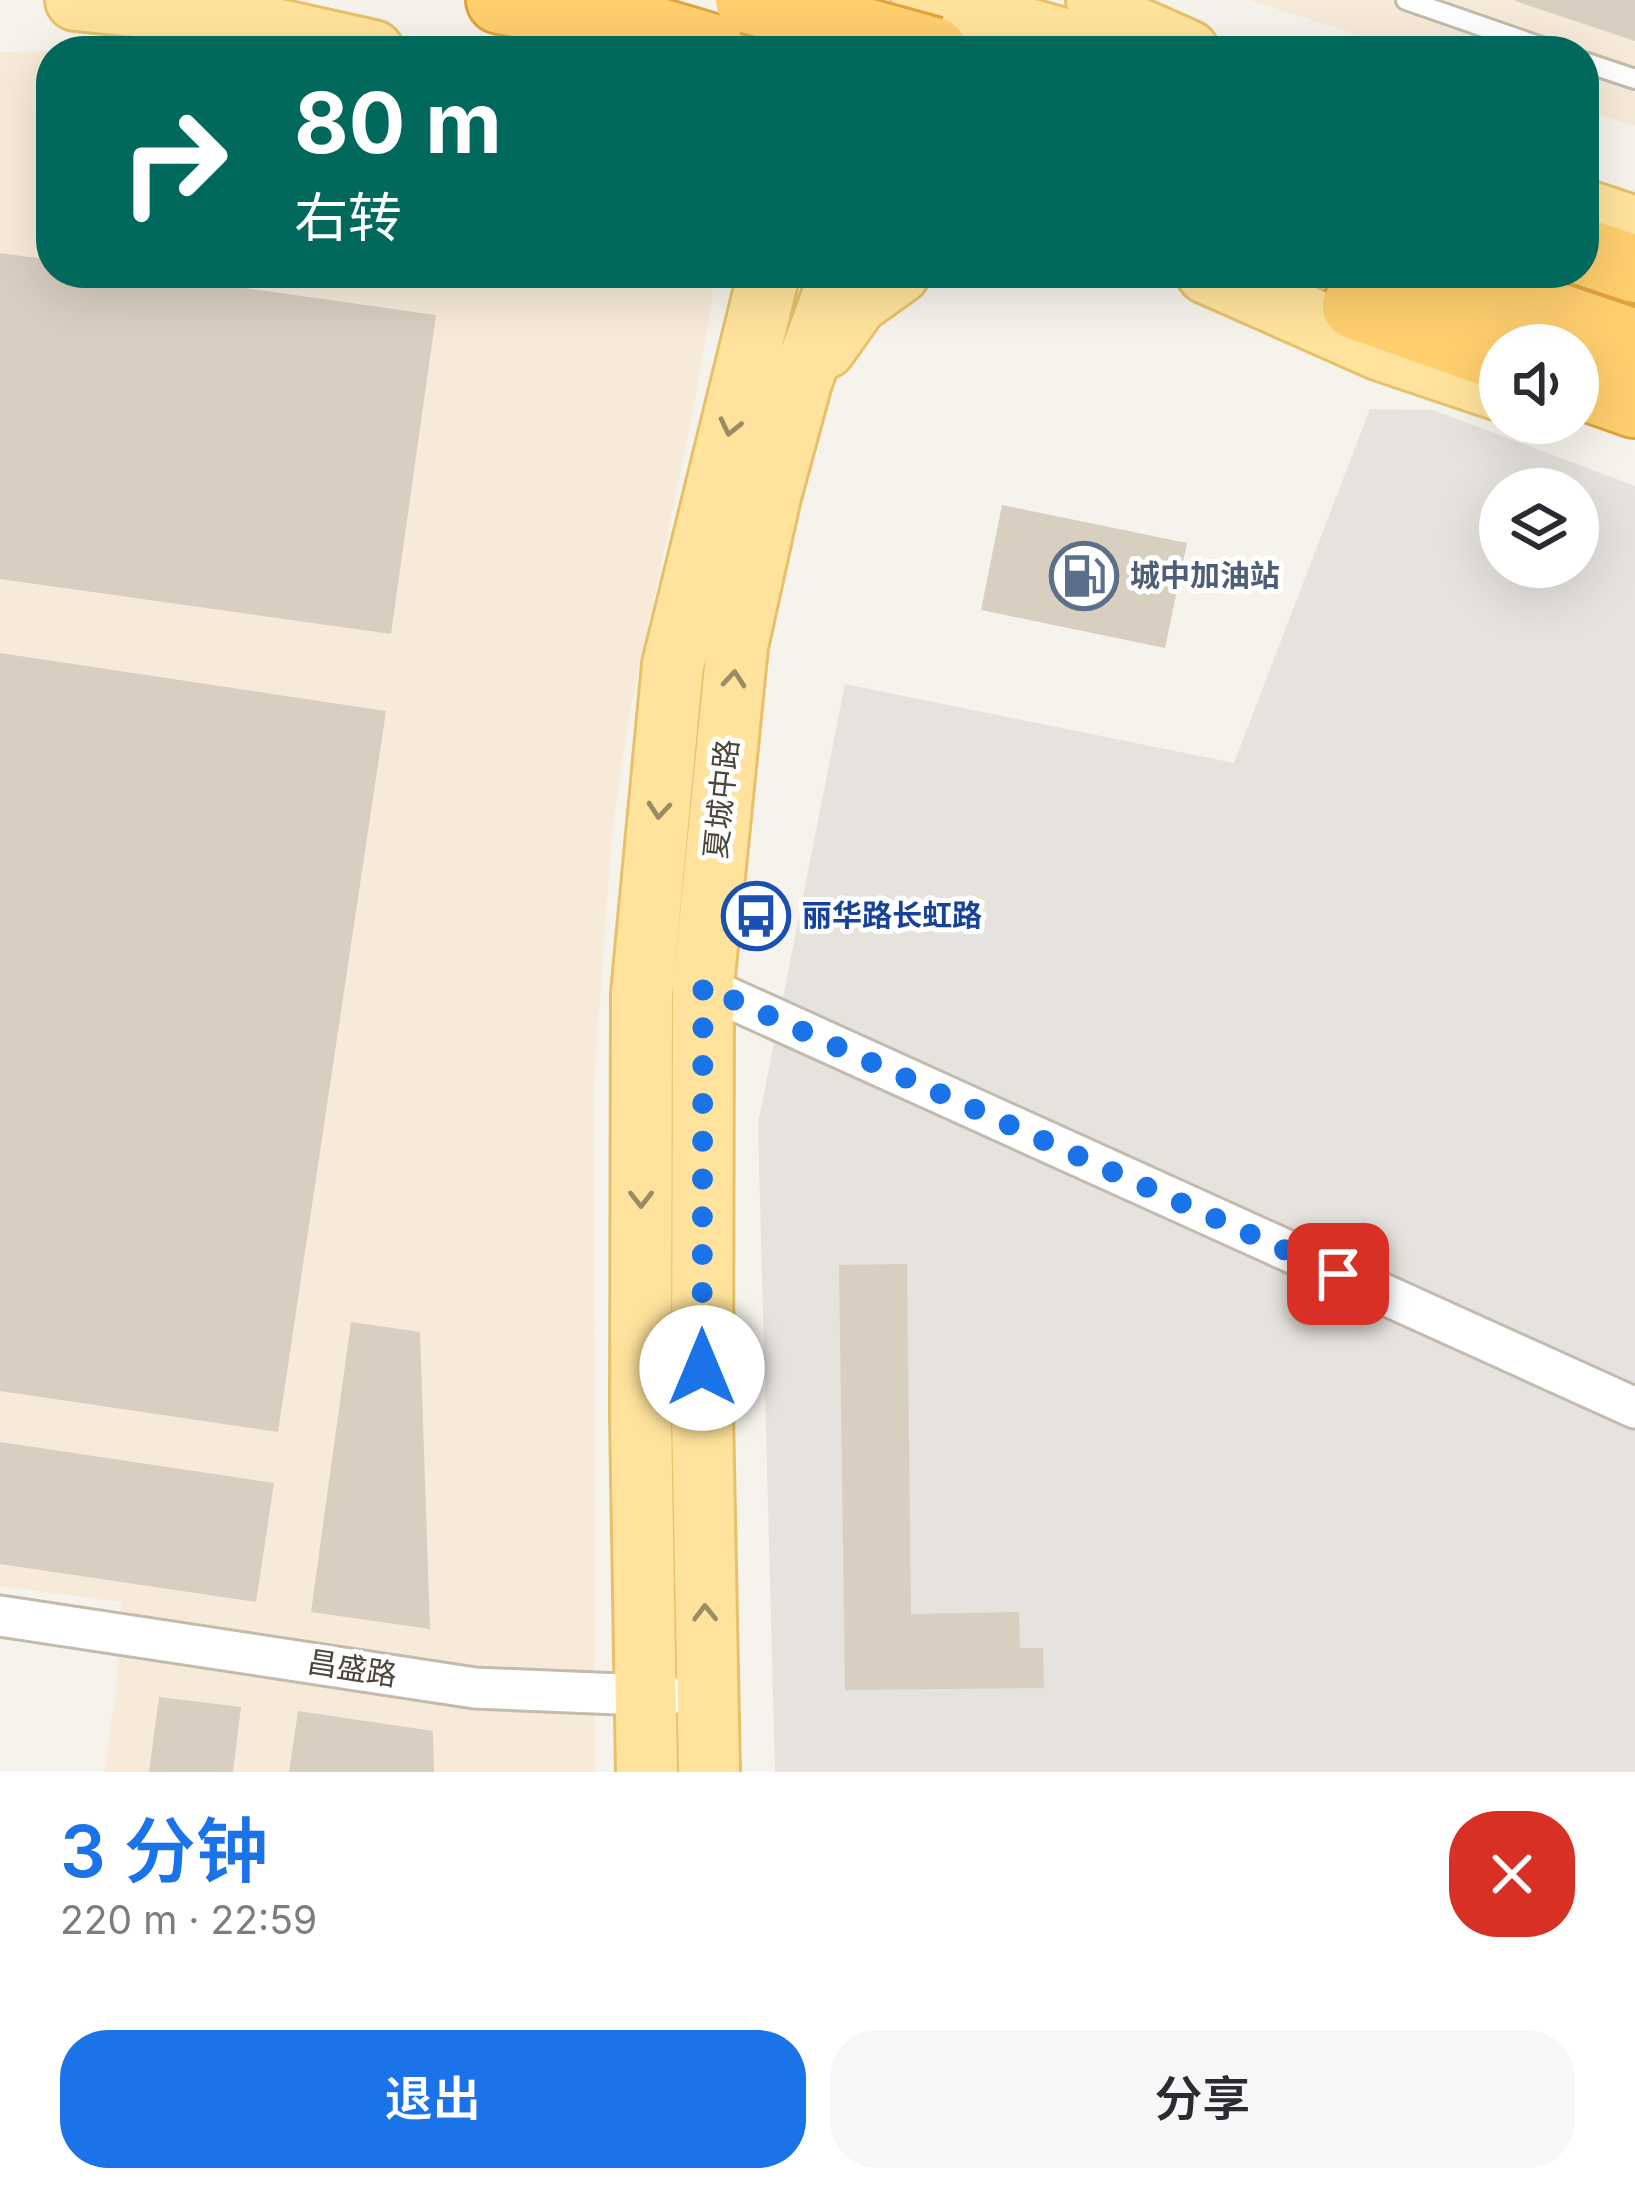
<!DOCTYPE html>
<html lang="zh">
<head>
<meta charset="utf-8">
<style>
	body { margin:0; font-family:Inter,"Noto Sans SC",sans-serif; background:#f7f7f7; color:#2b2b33; height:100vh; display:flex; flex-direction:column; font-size:45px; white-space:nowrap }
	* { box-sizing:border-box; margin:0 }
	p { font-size:39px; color:#7c7c81 }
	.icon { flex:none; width:66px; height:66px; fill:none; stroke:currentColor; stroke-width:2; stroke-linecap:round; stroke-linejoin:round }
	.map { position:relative; height:1772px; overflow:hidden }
	.panel { display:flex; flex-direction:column; background:#fff; flex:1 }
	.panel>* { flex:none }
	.top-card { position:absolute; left:36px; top:36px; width:1563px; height:252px; border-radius:48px; box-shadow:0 12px 48px #0002; background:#00695c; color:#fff; overflow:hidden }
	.tools { position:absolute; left:1479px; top:324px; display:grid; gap:24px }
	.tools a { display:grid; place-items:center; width:120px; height:120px; border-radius:50%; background:#fff; box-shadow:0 12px 48px #0002; font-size:60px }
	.pin { position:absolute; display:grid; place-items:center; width:102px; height:102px; color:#fff; margin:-51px; border-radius:24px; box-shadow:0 6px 18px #0006 }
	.me { position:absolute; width:132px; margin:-66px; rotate:0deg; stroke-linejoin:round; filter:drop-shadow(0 0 9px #0008) }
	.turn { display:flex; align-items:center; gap:42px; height:252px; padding:0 60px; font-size:54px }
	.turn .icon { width:156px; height:156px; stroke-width:2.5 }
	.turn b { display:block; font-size:84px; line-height:102px }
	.round { display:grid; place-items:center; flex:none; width:126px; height:126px; border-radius:48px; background:#f7f7f7 }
	.head { display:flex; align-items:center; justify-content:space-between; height:204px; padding:0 60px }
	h1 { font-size:72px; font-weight:600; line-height:90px; color:#1a73e8 }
	.primary-button { display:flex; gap:24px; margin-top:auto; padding:24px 60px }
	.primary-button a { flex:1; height:138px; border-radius:48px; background:#1a73e8; color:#fff; font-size:48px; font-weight:600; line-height:138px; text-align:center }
	.primary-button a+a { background:#f7f7f7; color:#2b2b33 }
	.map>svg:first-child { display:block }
</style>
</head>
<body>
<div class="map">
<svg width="1635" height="1772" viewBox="0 0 1635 1772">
	<rect width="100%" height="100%" fill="#f6f3ec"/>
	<!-- commercial -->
	<path fill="#f7ead8" d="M 1249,0 L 1635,0 L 1635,126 L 1584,109 L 1584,51 L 1406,51 Z
		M 51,51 L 51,273 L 705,273 L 713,293 L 691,422 L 628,722 L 612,836 L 594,1084 L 595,1772 L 104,1772 L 116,1690 L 121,1602 L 0,1586 L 0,52 Z"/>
	<!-- industrial -->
	<path fill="#e6e2dd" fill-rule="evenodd" d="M 1370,409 L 1433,410 L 1635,486 L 1635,1772 L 775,1772 L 758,1124 L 845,684 L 1234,763 ZM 1500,489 L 1578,489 L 1578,567 L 1500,567 Z"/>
	<!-- building -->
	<path fill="#d8cfc1" d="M 1515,0 L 1635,0 L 1635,41 L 1515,1 Z
		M 0,253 L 51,260 L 51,273 L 140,273 L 436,315 L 391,634 L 0,579 Z
		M 1002,505 L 1187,543 L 1165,648 L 981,610 Z
		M 0,653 L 386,711 L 278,1432 L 0,1391 Z
		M 907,1264 L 911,1614 L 1019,1612 L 1020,1648 L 1043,1648 L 1044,1688 L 845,1690 L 839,1265 Z
		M 351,1322 L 420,1332 L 430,1629 L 311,1612 Z
		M 0,1442 L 274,1483 L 256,1602 L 0,1564 Z
		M 159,1697 L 241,1707 L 233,1772 L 149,1772 Z
		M 298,1711 L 433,1731 L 434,1772 L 289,1772 Z"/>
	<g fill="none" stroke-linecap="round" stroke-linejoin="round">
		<!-- lane casing -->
		<g stroke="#c2bbae" stroke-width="24">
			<path id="lane" d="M 1406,0 L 1553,51
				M 1584,62 L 1635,79"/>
		</g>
		<!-- street casing -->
		<g stroke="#c2bbae" stroke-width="45">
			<path id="street" d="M 703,986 L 1635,1408
				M 0,1616 L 475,1688 L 667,1696"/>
		</g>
		<!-- primary casing -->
		<g stroke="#e6c16a" stroke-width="66">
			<path id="primary" d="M 76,0 L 183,11
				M 144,0 L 373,51
				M 922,0 L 1107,51
				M 1097,0 L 1132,26 L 1188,51
				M 1584,210 L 1635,227
				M 1207,273 L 1381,350 L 1500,390
				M 825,348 L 857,303 L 899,273
				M 647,1772 L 641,1415 L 642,994 L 673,665 L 769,273
				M 709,1772 L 702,1415 L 703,986 L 737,646 L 770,496 L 801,382 L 841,273"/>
		</g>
		<!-- highway casing -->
		<g stroke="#e0a43c" stroke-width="72">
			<path id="highway" d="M 500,0 L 632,24 L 723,51
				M 1584,252 L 1635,269
				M 1427,273 L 1635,343
				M 1356,306 L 1500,357
				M 1578,384 L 1635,404"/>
		</g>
		<!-- lane -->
		<use href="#lane" stroke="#fff" stroke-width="18"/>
		<!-- street -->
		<use href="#street" stroke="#fff" stroke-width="39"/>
		<!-- primary -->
		<use href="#primary" stroke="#ffe39c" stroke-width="60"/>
		<!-- highway -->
		<use href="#highway" stroke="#ffcf6e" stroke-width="66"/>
		<!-- highway-bridge casing -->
		<g stroke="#e0a43c" stroke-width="72" stroke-linecap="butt">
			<path id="highway-bridge" d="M 749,0 L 934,51"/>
		</g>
		<!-- highway-bridge -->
		<use href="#highway-bridge" stroke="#ffcf6e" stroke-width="66"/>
	</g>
	<!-- one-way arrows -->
	<defs><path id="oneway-chevron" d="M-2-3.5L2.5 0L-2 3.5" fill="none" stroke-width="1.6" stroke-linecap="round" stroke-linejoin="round" transform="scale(3)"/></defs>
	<g stroke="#9c8c66">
		<use href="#oneway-chevron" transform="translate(730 427) rotate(103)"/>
		<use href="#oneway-chevron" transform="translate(734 679) rotate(-85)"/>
		<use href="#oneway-chevron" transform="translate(659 810) rotate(95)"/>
		<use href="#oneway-chevron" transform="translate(641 1199) rotate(90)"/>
		<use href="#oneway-chevron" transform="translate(705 1613) rotate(-91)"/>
	</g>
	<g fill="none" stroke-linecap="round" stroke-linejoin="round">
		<!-- route -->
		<path stroke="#1a73e8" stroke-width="21" stroke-dasharray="0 37.8" d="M 702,1368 L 703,986 L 1338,1274"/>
	</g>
	<!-- icons -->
	<defs>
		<g id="fuel-ring" transform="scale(3.45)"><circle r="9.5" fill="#fff" stroke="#5c6f8a" stroke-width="1.5"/><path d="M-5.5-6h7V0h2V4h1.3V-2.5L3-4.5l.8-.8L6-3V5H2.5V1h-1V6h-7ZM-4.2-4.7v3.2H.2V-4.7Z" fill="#5c6f8a"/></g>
		<g id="bus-ring" transform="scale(3.45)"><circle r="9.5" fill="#fff" stroke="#1a4fb4" stroke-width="1.5"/><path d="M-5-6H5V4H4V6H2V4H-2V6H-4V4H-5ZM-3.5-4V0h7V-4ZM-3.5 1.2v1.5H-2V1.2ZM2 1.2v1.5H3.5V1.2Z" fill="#1a4fb4"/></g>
	</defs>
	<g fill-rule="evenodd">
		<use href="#fuel-ring" x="1084" y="576"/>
		<use href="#bus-ring" x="756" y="916"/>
	</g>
	<g text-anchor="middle" stroke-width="10" stroke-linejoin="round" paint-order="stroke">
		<!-- service labels -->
		<g font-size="30" font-weight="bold" fill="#4e5e75" stroke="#fff" text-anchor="start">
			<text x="1130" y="586">城中加油站</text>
		</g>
		<!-- street labels -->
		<g font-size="30" fill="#4b4439" stroke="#fff">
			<text transform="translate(722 799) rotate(-84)" y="10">夏城中路</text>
			<text transform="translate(352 1669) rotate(9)" y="10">昌盛路</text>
		</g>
		<!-- transit labels -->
		<g font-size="30" font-weight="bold" fill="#164399" stroke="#fff" text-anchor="start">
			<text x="802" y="926">丽华路长虹路</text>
		</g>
	</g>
</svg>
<div class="tools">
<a><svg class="icon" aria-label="sound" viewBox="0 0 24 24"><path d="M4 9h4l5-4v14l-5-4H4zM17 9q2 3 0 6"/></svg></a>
<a><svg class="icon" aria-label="layers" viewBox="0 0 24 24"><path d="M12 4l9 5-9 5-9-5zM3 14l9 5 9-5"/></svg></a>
</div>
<div class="pin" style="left:1338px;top:1274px;background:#d93025"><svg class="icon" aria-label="arrive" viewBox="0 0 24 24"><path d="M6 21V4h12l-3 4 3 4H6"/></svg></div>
<svg class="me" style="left:702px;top:1368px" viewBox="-20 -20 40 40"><circle r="19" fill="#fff"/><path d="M0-13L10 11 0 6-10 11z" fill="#1a73e8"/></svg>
<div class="top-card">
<div class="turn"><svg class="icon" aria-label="right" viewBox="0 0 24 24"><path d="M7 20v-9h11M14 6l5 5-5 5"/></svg><div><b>80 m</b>右转</div></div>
</div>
</div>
<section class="panel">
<div class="head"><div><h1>3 分钟</h1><p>220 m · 22:59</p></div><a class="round" style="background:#d93025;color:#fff"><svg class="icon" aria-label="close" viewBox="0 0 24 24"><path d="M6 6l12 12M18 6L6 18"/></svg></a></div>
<div class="primary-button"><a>退出</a><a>分享</a></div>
</section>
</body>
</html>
